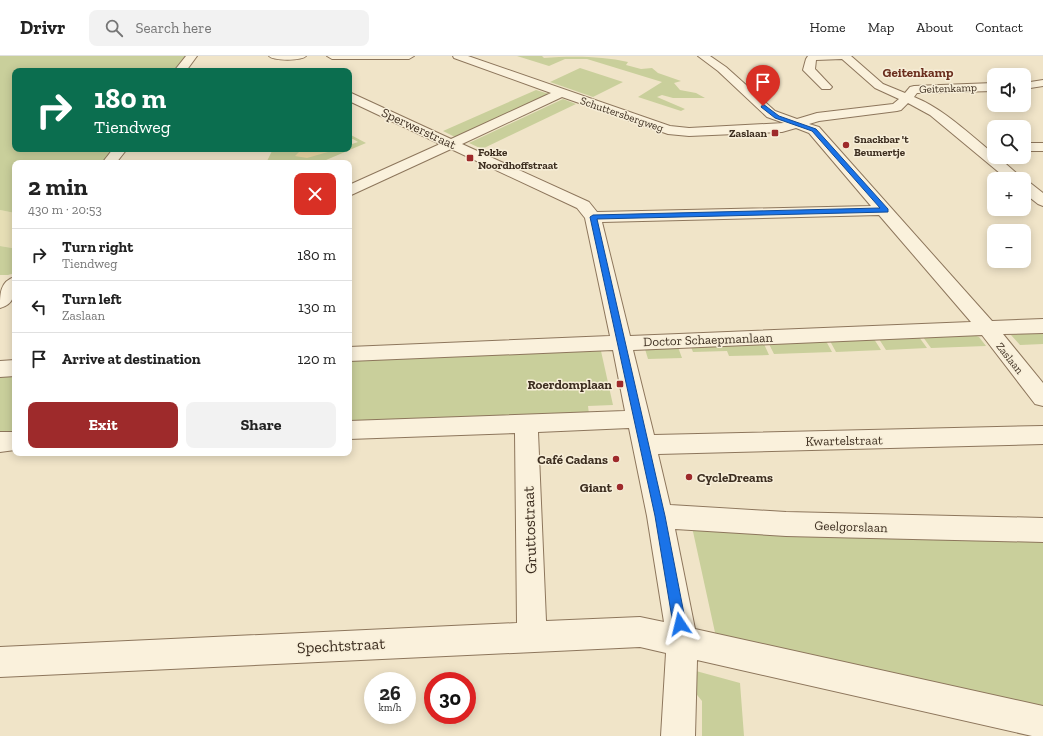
<!DOCTYPE html>
<html lang="en">
<head>
<meta charset="utf-8">
<style>
	body { margin:0; font-family:"Zilla Slab",serif; background:#f2f2f2; color:#222; height:100vh; display:flex; flex-direction:column; font-size:15px; white-space:nowrap }
	* { box-sizing:border-box; margin:0 }
	p { font-size:13px; color:#767676 }
	.icon { flex:none; width:22px; height:22px; fill:none; stroke:currentColor; stroke-width:2; stroke-linecap:round; stroke-linejoin:round }
	.map { position:relative; flex:1; overflow:hidden }
	.drawer { position:absolute; left:12px; top:104px; width:340px; height:296px; display:flex; flex-direction:column; background:#fff; border-radius:8px; box-shadow:0 2px 10px #0003 }
	.drawer>* { flex:none }
	.hud { position:absolute; left:12px; top:12px; width:340px; height:84px; border-radius:8px; box-shadow:0 2px 10px #0003; background:#0b6e4f; color:#fff; overflow:hidden }
	.buttons { position:absolute; left:987px; top:12px; display:grid; gap:8px }
	.buttons a { display:grid; place-items:center; width:44px; height:44px; border-radius:8px; background:#fff; box-shadow:0 2px 10px #0003; font-size:20px }
	.speed { position:absolute; left:364px; top:616px; display:flex; gap:8px; font-size:20px; font-weight:700; text-align:center }
	.speed>* { display:grid; place-content:center; width:52px; height:52px; border-radius:50%; background:#fff; box-shadow:0 2px 10px #0003; line-height:1 }
	.speed small { font-size:10px; font-weight:400 }
	.speed .limit { border:6px solid #d22; background:#fff; color:#111 }
	.pin { position:absolute; display:grid; place-items:center; width:34px; height:34px; color:#fff; margin:-41px -17px; border-radius:50% 50% 50% 0; rotate:-45deg; box-shadow:0 0 4px #0007 }
	.pin .icon { rotate:45deg }
	.me { position:absolute; width:44px; margin:-22px; rotate:350deg; stroke-linejoin:round; filter:drop-shadow(0 0 3px #0008) }
	.turn { display:flex; align-items:center; gap:14px; height:84px; padding:0 16px; font-size:18px }
	.turn .icon { width:52px; height:52px; stroke-width:2.5 }
	.turn b { display:block; font-size:28px; line-height:34px }
	.round { display:grid; place-items:center; flex:none; width:42px; height:42px; border-radius:8px; background:#f2f2f2 }
	.summary { display:flex; align-items:center; justify-content:space-between; height:68px; padding:0 16px }
	h1 { font-size:24px; font-weight:700; line-height:30px }
	.button { display:flex; gap:8px; margin-top:auto; padding:8px 16px }
	.button a { flex:1; height:46px; border-radius:8px; background:#9e2a2b; color:#fff; font-size:16px; font-weight:700; line-height:46px; text-align:center }
	.button a+a { background:#f2f2f2; color:#222 }
	ul { padding:0; list-style:none }
	li { display:flex; align-items:center; gap:12px; height:52px; padding:0 16px; border-top:1px solid #e0e0e0 }
	li div { flex:1 }
	li b { display:block; font-size:15px }
	li em { font-style:normal }
	header { display:flex; align-items:center; gap:24px; box-sizing:border-box; height:56px; padding:0 20px; background:#fff; border-bottom:1px solid #e0e0e0 }
	header strong { font-size:19px }
	nav { display:flex; gap:22px; margin-inline-start:auto; font-size:14px }
	.search { width:280px; height:36px; background:#f2f2f2; display:flex; align-items:center; gap:10px; box-sizing:border-box; padding:0 14px; border-radius:8px; color:#767676; font-size:15px }
	.map>svg:first-child { display:block }
</style>
</head>
<body>
<header>
<strong>Drivr</strong>
<div class="search"><svg class="icon" aria-label="search" viewBox="0 0 24 24"><circle cx="10" cy="10" r="6"/><path d="M15 15l6 6"/></svg>Search here</div>
<nav><a>Home</a><a>Map</a><a>About</a><a>Contact</a></nav>
</header>
<div class="map">
<svg width="1043" height="680" viewBox="0 0 1043 680">
	<rect width="100%" height="100%" fill="#f0e4c8"/>
	<!-- farmland -->
	<path fill="#e6deb5" d="M 0,154 L 15,157 L 15,189 L 13,192 L 0,190 Z"/>
	<!-- green -->
	<path fill="#c9cf9b" d="M 0,0 L 187,0 L 176,15 L 15,15 L 15,93 L 114,93 L 103,107 L 15,107 L 15,157 L 0,154 Z
		M 517,0 L 542,0 L 544,2 C 571,0 602,0 628,6 L 626,9 L 641,13 L 652,12 L 658,17 L 681,25 L 674,27 L 680,34 L 696,37 L 705,42 L 673,42 L 662,39 L 657,41 L 685,53 L 681,55 L 638,41 L 662,26 L 587,3 L 565,3 L 549,10 Z
		M 580,12 L 623,26 L 593,41 L 550,26 Z
		M 536,34 L 549,38 L 455,81 L 443,75 Z
		M 563,43 L 576,48 L 482,93 L 469,87 Z
		M 349,78 L 366,87 L 319,107 L 266,107 L 273,93 L 349,93 L 349,89 L 358,86 L 353,83 L 349,84 Z
		M 15,189 L 15,217 L 8,219 L 0,219 L 0,190 L 12,192 Z
		M 1043,276 L 1043,288 L 1020,289 L 1011,279 Z
		M 974,279 L 979,281 L 986,290 L 931,292 L 923,281 Z
		M 919,281 L 927,292 L 886,294 L 879,283 Z
		M 874,283 L 881,294 L 836,296 L 830,285 Z
		M 826,285 L 832,296 L 774,298 L 769,288 Z
		M 764,288 L 769,299 L 729,300 L 727,295 L 693,296 L 691,291 Z
		M 678,291 L 682,302 L 648,303 L 645,293 Z
		M 601,295 L 613,349 L 588,350 L 589,358 L 349,367 L 349,305 Z
		M 0,319 L 15,319 L 15,378 L 0,379 Z
		M 692,471 L 1043,483 L 1043,653 L 716,581 Z
		M 696,615 L 740,627 L 744,680 L 702,680 L 702,645 L 693,634 Z"/>
	<!-- sand -->
	<path fill="#ecd9a5" d="M 318,93 L 328,96 L 307,102 L 295,100 L 299,96 Z"/>
	<g fill="none" stroke-linecap="round" stroke-linejoin="round">
		<!-- minor casing -->
		<g stroke="#8d765c" stroke-width="2">
			<path id="minor" d="M 186,0 L 197,0 L 186,15 L 174,15 Z
				M 269,0 L 306,0 C 302,5 273,5 269,0 Z
				M 327,0 L 414,0 L 409,3 L 332,3 Z
				M 453,0 L 468,0 L 670,70 L 689,72 L 784,67 L 767,61 L 718,15 L 698,0 L 710,0 L 726,11 L 775,55 L 797,63 L 817,57 L 893,48 L 899,43 L 875,32 L 842,3 L 816,4 L 815,13 L 832,31 L 830,33 L 822,33 L 803,14 L 806,3 L 808,0 L 851,0 L 883,28 L 905,37 L 910,31 L 914,30 L 994,27 L 994,35 L 917,37 L 914,41 C 944,53 969,78 994,98 L 994,101 L 998,101 L 1023,123 L 1007,123 L 930,59 L 908,47 L 901,54 L 897,55 L 819,65 L 809,68 L 819,71 L 992,265 L 1043,263 L 1043,277 L 1003,278 L 1043,327 L 1043,350 L 1035,348 L 982,279 L 633,294 L 654,379 L 1043,370 L 1043,388 L 658,398 L 670,449 L 786,456 L 1043,462 L 1043,486 L 786,480 L 675,473 L 695,573 L 1043,650 L 1043,680 L 1032,680 L 697,604 L 695,680 L 661,680 L 666,597 L 640,591 L 0,621 L 0,591 L 517,567 L 515,377 L 349,383 L 349,365 L 625,355 L 613,294 L 349,305 L 349,291 L 610,280 L 585,162 L 577,152 L 451,93 L 349,140 L 349,129 L 440,88 L 349,45 L 349,36 L 451,83 L 551,37 L 454,2 ZM 562,41 L 668,78 L 689,80 L 782,76 L 796,72 L 809,77 L 871,150 L 597,156 L 589,146 L 462,88 ZM 879,159 L 971,266 L 630,280 L 602,166 ZM 629,372 L 647,460 L 664,566 L 640,561 L 546,565 L 538,376 Z
				M 1043,24 L 1043,30 L 1024,33 L 1024,27 Z
				M 1024,87 L 1043,87 L 1043,95 L 1024,95 Z
				M 113,93 L 127,93 L 116,107 L 102,107 Z
				M 1024,125 L 1029,126 L 1043,137 L 1043,150 L 1038,148 L 1024,137 Z
				M 15,221 C 15,235 16,248 0,252 C 0,238 0,225 15,221 Z
				M 15,304 L 15,320 L 0,321 L 0,305 Z
				M 0,376 L 15,376 L 15,394 L 0,396 Z"/>
		</g>
		<!-- minor -->
		<use href="#minor" fill="#faf1dc" fill-rule="evenodd"/>
	</g>
	<!-- route -->
	<path fill="#1a73e8" stroke="#114b97" d="M 763,48 L 779,60 L 816,73 L 888,153 L 888,156 L 597,163 L 665,460 L 686,568 L 684,573 L 680,574 L 675,573 L 673,568 L 655,460 L 590,161 L 593,159 L 880,152 L 812,75 L 775,62 L 761,51 Z"/>
	<!-- markers -->
	<g fill="#9e2a2b" stroke="#f7eed8" stroke-width="1.5">
		<rect x="771" y="73" width="8" height="8" rx="2"/>
		<circle cx="846" cy="89" r="4"/>
		<rect x="466" y="98" width="8" height="8" rx="2"/>
		<rect x="616" y="324" width="8" height="8" rx="2"/>
		<circle cx="616" cy="403" r="4"/>
		<circle cx="689" cy="421" r="4"/>
		<circle cx="620" cy="431" r="4"/>
	</g>
	<g text-anchor="middle" stroke-width="3" stroke-linejoin="round" paint-order="stroke">
		<!-- far-street labels -->
		<g font-size="11" fill="#3d2e20" stroke="#f7eed8">
			<text transform="translate(948 32) rotate(-2)" y="4">Geitenkamp</text>
			<text transform="translate(622 58) rotate(19)" y="4">Schuttersbergweg</text>
			<text transform="translate(1010 302) rotate(52)" y="4">Zaslaan</text>
		</g>
		<!-- far-poi labels -->
		<g font-size="11" font-weight="bold" fill="#3d2e20" stroke="#f7eed8" text-anchor="start">
			<text x="767" y="81" text-anchor="end">Zaslaan</text>
			<text x="854" y="87">Snackbar 't<tspan x="854" dy="13">Beumertje</tspan></text>
			<text x="478" y="100">Fokke<tspan x="478" dy="13">Noordhoffstraat</tspan></text>
		</g>
		<!-- far-quarter labels -->
		<g font-size="13" font-weight="bold" fill="#6b2e1e" stroke="#f7eed8">
			<text x="918" y="21">Geitenkamp</text>
		</g>
		<!-- street labels -->
		<g font-size="13" fill="#3d2e20" stroke="#f7eed8">
			<text transform="translate(419 72) rotate(25)" y="5">Sperwerstraat</text>
			<text transform="translate(708 283) rotate(-2)" y="5">Doctor Schaepmanlaan</text>
			<text transform="translate(844 384) rotate(-1)" y="5">Kwartelstraat</text>
			<text transform="translate(851 470) rotate(2)" y="5">Geelgorslaan</text>
		</g>
		<!-- poi labels -->
		<g font-size="13" font-weight="bold" fill="#3d2e20" stroke="#f7eed8" text-anchor="end">
			<text x="612" y="333">Roerdomplaan</text>
			<text x="608" y="408">Café Cadans</text>
			<text x="697" y="426" text-anchor="start">CycleDreams</text>
			<text x="612" y="436">Giant</text>
		</g>
		<!-- near-street labels -->
		<g font-size="16" fill="#3d2e20" stroke="#f7eed8">
			<text transform="translate(529 474) rotate(-92)" y="6">Gruttostraat</text>
			<text transform="translate(341 589) rotate(-3)" y="6">Spechtstraat</text>
		</g>
	</g>
</svg>
<div class="buttons">
<a><svg class="icon" aria-label="sound" viewBox="0 0 24 24"><path d="M4 9h4l5-4v14l-5-4H4zM17 9q2 3 0 6"/></svg></a>
<a><svg class="icon" aria-label="search" viewBox="0 0 24 24"><circle cx="10" cy="10" r="6"/><path d="M15 15l6 6"/></svg></a>
<a>+</a>
<a>−</a>
</div>
<div class="speed"><div>26<small>km/h</small></div><div class="limit">30</div></div>
<div class="pin" style="left:763px;top:50px;background:#d93025"><svg class="icon" aria-label="arrive" viewBox="0 0 24 24"><path d="M6 21V4h12l-3 4 3 4H6"/></svg></div>
<svg class="me" style="left:680px;top:568px" viewBox="-20 -20 40 40"><path d="M0-17L14 15 0 8-14 15z" fill="#1a73e8" stroke="#fff" stroke-width="4"/></svg>
<div class="hud">
<div class="turn"><svg class="icon" aria-label="right" viewBox="0 0 24 24"><path d="M7 20v-9h11M14 6l5 5-5 5"/></svg><div><b>180 m</b>Tiendweg</div></div>
</div>
<section class="drawer">
<div class="summary"><div><h1>2 min</h1><p>430 m · 20:53</p></div><a class="round" style="background:#d93025;color:#fff"><svg class="icon" aria-label="close" viewBox="0 0 24 24"><path d="M6 6l12 12M18 6L6 18"/></svg></a></div>
<ul>
<li><svg class="icon" aria-label="right" viewBox="0 0 24 24"><path d="M7 20v-9h11M14 6l5 5-5 5"/></svg><div><b>Turn right</b><p>Tiendweg</p></div><em>180 m</em></li>
<li><svg class="icon" aria-label="left" viewBox="0 0 24 24"><path d="M17 20v-9H6M10 6l-5 5 5 5"/></svg><div><b>Turn left</b><p>Zaslaan</p></div><em>130 m</em></li>
<li><svg class="icon" aria-label="arrive" viewBox="0 0 24 24"><path d="M6 21V4h12l-3 4 3 4H6"/></svg><div><b>Arrive at destination</b></div><em>120 m</em></li>
</ul>
<div class="button"><a>Exit</a><a>Share</a></div>
</section>
</div>
</body>
</html>
